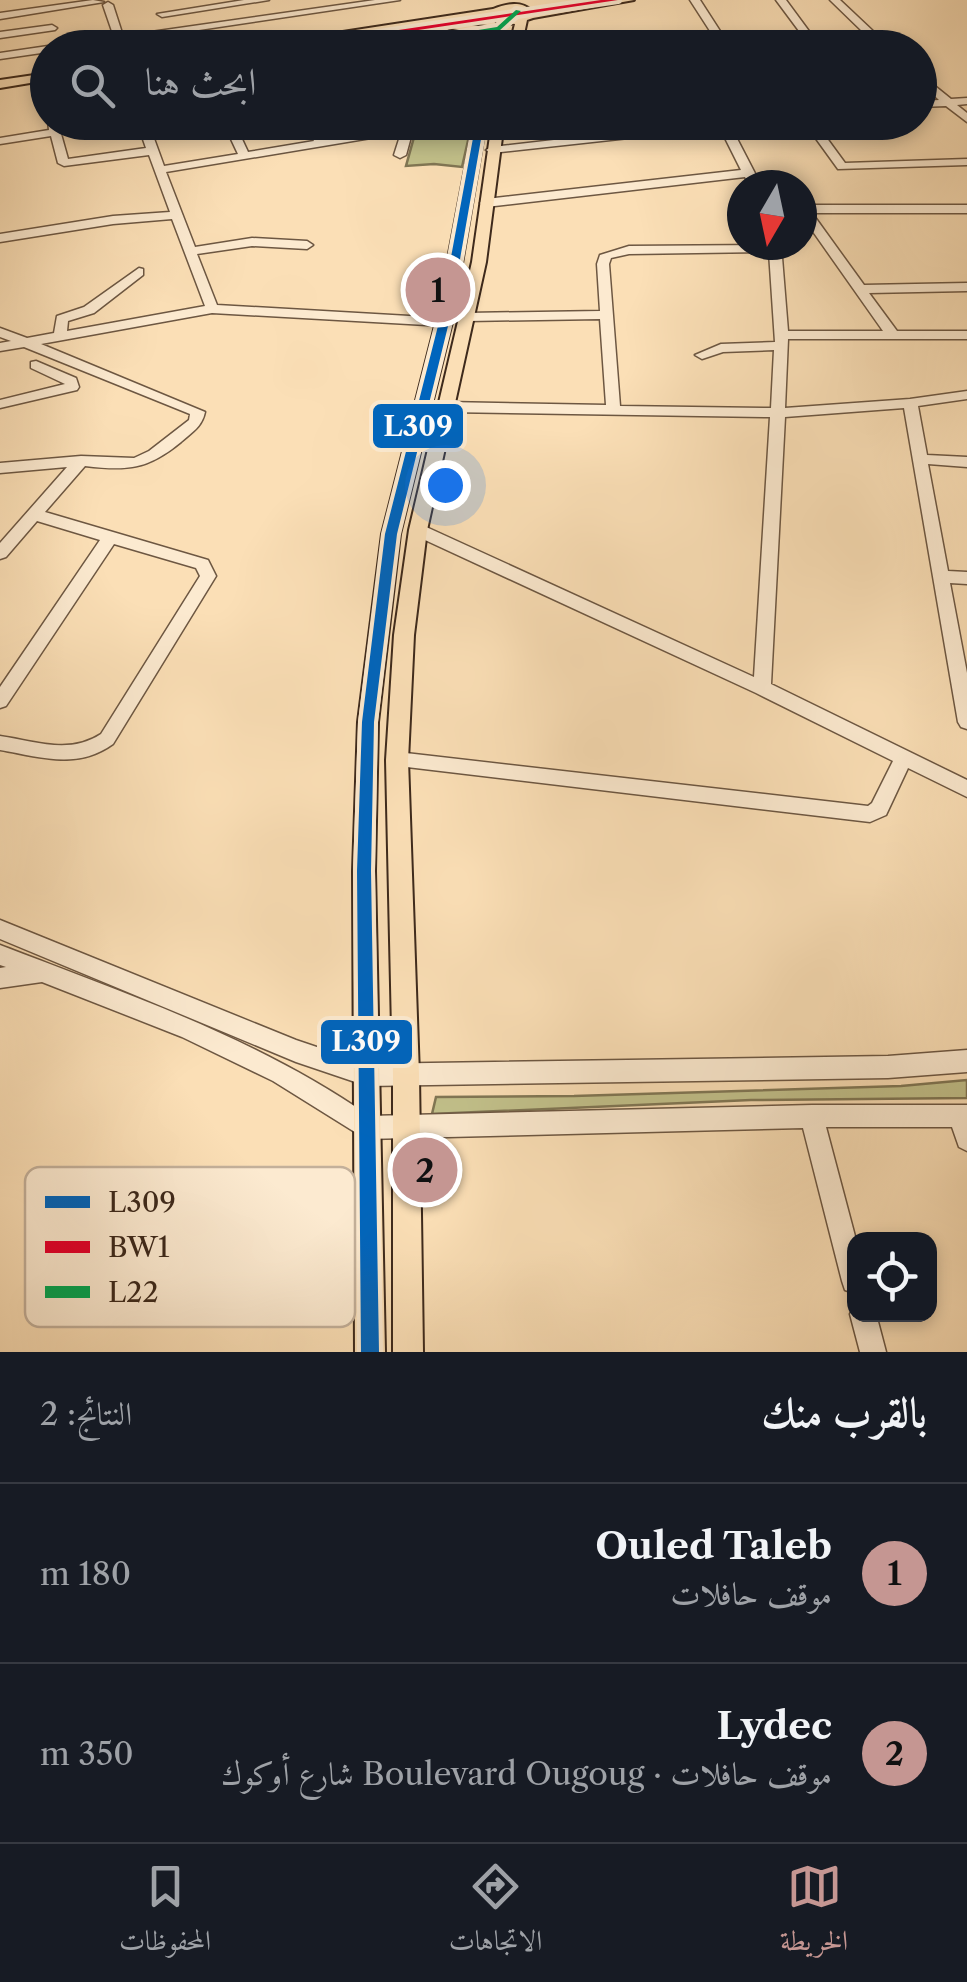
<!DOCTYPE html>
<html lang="ar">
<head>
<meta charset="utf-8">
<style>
  :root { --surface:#171b24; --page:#20242c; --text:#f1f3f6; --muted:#9ea1a6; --line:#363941; --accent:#c59692 }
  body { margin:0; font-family:"Libre Caslon Text",Amiri,serif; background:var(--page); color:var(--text); direction:rtl }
  .controls { position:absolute; right:30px; bottom:30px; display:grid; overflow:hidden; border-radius:20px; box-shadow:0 5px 15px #0003 }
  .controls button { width:90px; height:90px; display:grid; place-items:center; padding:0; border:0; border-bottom:2px solid var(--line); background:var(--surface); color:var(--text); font:50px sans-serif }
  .compass { position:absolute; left:727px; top:170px; width:90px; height:90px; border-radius:50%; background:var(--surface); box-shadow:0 5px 15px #0003; rotate:189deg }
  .you { position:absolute; left:445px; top:485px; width:35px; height:35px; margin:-25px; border:8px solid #fff; border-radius:50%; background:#1a73e8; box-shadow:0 0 0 15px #1a73e833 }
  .badge { display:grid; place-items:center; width:65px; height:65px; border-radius:50%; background:var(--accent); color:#111; font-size:32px; font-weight:700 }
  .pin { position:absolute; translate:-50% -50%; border:5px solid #fff; box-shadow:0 2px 10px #0006 }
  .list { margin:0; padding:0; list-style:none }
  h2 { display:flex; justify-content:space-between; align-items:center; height:130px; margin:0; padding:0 40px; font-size:42px }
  h2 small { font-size:32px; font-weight:400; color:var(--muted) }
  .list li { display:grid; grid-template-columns:65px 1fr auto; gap:30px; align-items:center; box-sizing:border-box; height:180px; padding:0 40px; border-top:2px solid var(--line) }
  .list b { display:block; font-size:38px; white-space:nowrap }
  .list p { margin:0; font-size:32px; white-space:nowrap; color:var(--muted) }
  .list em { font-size:32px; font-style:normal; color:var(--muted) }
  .icon { flex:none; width:55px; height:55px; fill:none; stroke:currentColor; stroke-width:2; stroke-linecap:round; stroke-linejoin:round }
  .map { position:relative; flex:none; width:967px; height:1352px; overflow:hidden; direction:ltr }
  .search { position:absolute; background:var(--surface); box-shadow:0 5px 15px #0003; left:30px; right:30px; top:30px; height:110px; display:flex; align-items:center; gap:25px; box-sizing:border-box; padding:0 35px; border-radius:55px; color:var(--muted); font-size:38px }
  .sheet { height:490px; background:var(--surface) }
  nav { display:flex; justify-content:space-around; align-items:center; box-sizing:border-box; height:140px; border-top:2px solid var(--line); background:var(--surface); font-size:28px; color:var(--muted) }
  nav a { display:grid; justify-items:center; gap:5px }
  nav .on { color:var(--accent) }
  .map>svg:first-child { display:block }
</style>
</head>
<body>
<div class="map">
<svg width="967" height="1352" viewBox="0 0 967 1352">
  <rect width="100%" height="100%" fill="#fbdfb6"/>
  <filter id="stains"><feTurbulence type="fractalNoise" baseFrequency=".002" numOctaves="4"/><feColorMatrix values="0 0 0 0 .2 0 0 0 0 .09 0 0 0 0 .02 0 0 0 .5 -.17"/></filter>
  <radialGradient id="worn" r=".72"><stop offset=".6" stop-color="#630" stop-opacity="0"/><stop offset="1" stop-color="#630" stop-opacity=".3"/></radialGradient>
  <!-- green -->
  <g fill="#c2c18b" stroke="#807654" stroke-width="2.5">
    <path d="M418,123h54l-10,44 -28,-3 -28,2z"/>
    <path d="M967,1080v18l-216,2 -319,14 4,-17 138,-1 327,-10z"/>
  </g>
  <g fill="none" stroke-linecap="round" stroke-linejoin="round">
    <!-- minor casing -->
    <g stroke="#6d5742" stroke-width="3">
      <g id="minor">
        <path d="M93,0l11,2 -104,17v-6z"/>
        <path d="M244,0h25l-107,17 -5,-3z"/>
        <path d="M375,0h25l-275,41 2,7h-10l-1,-5 -34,5h-29l61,-11 -11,-32 5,-3 5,3 10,31z"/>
        <path d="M690,0h10l31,48h-10z"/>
        <path d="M776,0h10l28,38 50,-5 -34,-33h10l51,48h-11l-10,-10 -52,6 3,4h-10l-2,-3 -63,3 59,-9z"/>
        <path d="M438,24l5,3 -5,21h-10l5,-21z"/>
        <path d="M52,25l5,3 -2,2 -55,8v-6z"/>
        <path d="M338,39l3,1 6,8h-10l-4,-6z"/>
        <path d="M48,46l4,2h-4v4l-48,7v-6z"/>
        <path d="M920,74l31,25 16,-1v6l-10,1 10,8v9l-21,-16 -26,1v-6l19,-1 -19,-18z"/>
        <path d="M44,82l4,1v22l-5,-3 -4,-17z"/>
        <path d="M48,121l10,1 1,6 32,-6h27l-57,12 7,25 78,-11 -9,-26h11l16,44 74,-12 -15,-32h11l14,30 66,-11 -10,-19h11l9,17 91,-17 -9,33 -6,3 -6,-3 7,-22 -235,39 29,75 57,-9 55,3 6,4 -6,4 -55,-3 -55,8 20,51 227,13 7,4 -7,4 -232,-13 -171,31 164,68c-3,15 -13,20 -24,30 -34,28 -54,29 -96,24l-40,46 163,48 8,16 -103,168c-36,26 -72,13 -113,6v-14c35,5 69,19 101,-2l99,-158 -4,-8 -82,-24 -108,162 -6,2v-21l100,-147 -63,-19 -31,36 -6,2v-16l67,-76 -67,6v-10l81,-7 53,2 15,-7 40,-31 1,-6 -166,-67 -24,4v-8l11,-2 -11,-4v-9l27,10 27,-5 3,-17 27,-9 55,-39 4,1v6l-49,38 -26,8 -1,10 138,-25 -33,-87 -59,5 -113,18v-8l113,-18 57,-4 -21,-57 -85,11 -6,-3 -7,-27 -51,8v-6l49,-8z"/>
        <path d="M711,122h39l-19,5 30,58h-12l-4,-8 -259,30 -6,-4 6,-4 255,-29 -21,-42 -228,25 -6,-3 6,-3z"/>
        <path d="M804,122h11l30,41 122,-4v6l-129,4z"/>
        <path d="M802,205h165v8h-155l52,72 103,-2v8l-98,2 28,38h70v8h-179l-3,69 125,-9 57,-8v8l-49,7 9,49 40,2v10l-39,-3 20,107 19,1v12l-17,-1 17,90v56l-6,-2 -3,-5 -54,-314 -119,9 -14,267 196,96v17l-59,-29 -22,47 -16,7 -480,-57 -2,-5 2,-5 7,-3 471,54 4,-3 21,-42 -137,-68 -344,-159 -2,-4 8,-5 6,1 330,151 16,-260 -324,-5 -7,-5 7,-5 160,3 -6,-86 -132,2 -7,-4 7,-4 132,-2 -3,-47 3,-9 29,-9 152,-1 7,86h95l-81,-115zM769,252l6,90 -54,2 -26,11 7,4 21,-7 51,-2 -3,58 -151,-2 -11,-142 2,-6 18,-4z"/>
        <path d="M36,361l40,17 3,9 -2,3 -77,18v-8l65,-16 -34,-16v-6z"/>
        <path d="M0,920l296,120 71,24 521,-8 79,-6v22l-79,6 -521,8 -71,-24 -296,-123z"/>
        <path d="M0,945c127,49 257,93 369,171l443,-11h155v46l-8,-4 -7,-20h-126l30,113 -2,53 -9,-3 -3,-9 -39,-153 -437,11 -93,-58 -91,-44 -140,-55 -42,6v-20l6,-1 -6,-2z"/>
        <path d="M854,1305v9h22l10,38h-26l-10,-38z"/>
      </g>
    </g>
    <!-- major casing -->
    <g stroke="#3e2a1c" stroke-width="4">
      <g id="major">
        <path d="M608,0h26l-101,18 -6,2 -6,28h-12l6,-24 -18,-2 -5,-6 -223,32h-32l256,-39c13,-5 28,-9 39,2zM508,10l12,1 3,3 -19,3 -3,-4z"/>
        <path d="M453,23l34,4 15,12 -6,3 -16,-10 -31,-4v-4z"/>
        <path d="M48,73v7l-48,8v-8z"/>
        <path d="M474,122h12l-34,200 -52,212 -22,188 -3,149 10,481h-30l-2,-481 5,-149 24,-188 54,-212z"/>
        <path d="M492,122h12l-18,140 -59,268 -13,105 -6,125 11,315 4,277h-30v-277l-7,-315 8,-125 15,-105 63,-268z"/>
      </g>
    </g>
    <!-- minor -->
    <use href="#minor" fill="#fcead0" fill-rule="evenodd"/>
    <!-- major -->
    <use href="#major" fill="#fbdfb6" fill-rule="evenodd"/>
    <!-- bus-1 casing -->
    <g stroke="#fcead0" stroke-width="8">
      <path id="bus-1" d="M476,122h8l-35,200 -52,212 -23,188 -3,149 8,481h-18l-4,-481 5,-149 23,-188 54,-212z"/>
    </g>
    <!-- bus-2 casing -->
    <g stroke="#fcead0" stroke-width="8">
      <path id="bus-2" d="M601,0h17l-320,48h-21z"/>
    </g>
    <!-- bus-3 casing -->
    <g stroke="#fcead0" stroke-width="8">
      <path id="bus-3" d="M516,10l5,1 -22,20 -111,17h-21l130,-21z"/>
    </g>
    <!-- bus-1 -->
    <use href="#bus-1" fill="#0065bd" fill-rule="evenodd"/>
    <!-- bus-2 -->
    <use href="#bus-2" fill="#e4002b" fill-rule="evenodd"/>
    <!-- bus-3 -->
    <use href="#bus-3" fill="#00a651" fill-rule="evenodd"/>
  </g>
  <!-- legend -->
  <rect x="25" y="1167" width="330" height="160" rx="15" fill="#fcead0" stroke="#c3b09a" stroke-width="2.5"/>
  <rect x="45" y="1196" width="45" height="12" fill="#0065bd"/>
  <rect x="45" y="1241" width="45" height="12" fill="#e4002b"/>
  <rect x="45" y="1286" width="45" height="12" fill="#00a651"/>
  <g font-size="28" fill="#3e2a1c">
    <text x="108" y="1212">L309</text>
    <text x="108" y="1257">BW1</text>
    <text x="108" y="1302">L22</text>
  </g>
  <g stroke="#fcead0" stroke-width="4">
    <rect x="371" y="402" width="94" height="48" rx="10" fill="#0065bd"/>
    <rect x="319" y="1018" width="95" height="48" rx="10" fill="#0065bd"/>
  </g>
  <g font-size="28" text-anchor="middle" font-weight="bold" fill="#fff">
    <text x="418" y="436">L309</text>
    <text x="366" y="1051">L309</text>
  </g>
  <rect width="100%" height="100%" filter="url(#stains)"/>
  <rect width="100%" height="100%" fill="url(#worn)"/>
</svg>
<div class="controls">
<button><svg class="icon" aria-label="locate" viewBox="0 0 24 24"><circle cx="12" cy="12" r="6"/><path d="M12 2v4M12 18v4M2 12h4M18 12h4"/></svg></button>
</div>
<svg class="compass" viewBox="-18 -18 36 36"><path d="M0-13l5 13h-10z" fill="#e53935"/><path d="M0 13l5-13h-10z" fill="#9ea1a6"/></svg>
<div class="you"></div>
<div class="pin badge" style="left:438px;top:290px">1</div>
<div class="pin badge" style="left:425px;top:1170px">2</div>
<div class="search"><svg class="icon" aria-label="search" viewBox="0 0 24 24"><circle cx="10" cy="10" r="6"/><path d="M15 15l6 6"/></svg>ابحث هنا</div>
</div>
<section class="sheet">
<h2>بالقرب منك<small>النتائج: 2</small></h2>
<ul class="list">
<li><span class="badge">1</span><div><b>Ouled Taleb</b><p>موقف حافلات</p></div><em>180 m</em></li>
<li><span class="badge">2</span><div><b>Lydec</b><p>موقف حافلات · Boulevard Ougoug شارع أوكوك</p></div><em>350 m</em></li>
</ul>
</section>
<nav>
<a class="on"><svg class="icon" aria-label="map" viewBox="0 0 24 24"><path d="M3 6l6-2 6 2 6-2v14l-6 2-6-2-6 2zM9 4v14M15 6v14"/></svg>الخريطة</a>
<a><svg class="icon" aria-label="directions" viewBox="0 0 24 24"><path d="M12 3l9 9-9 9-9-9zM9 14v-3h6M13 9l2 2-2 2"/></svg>الاتجاهات</a>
<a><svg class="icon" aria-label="saved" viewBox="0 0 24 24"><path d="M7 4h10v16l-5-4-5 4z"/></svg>المحفوظات</a>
</nav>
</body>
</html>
